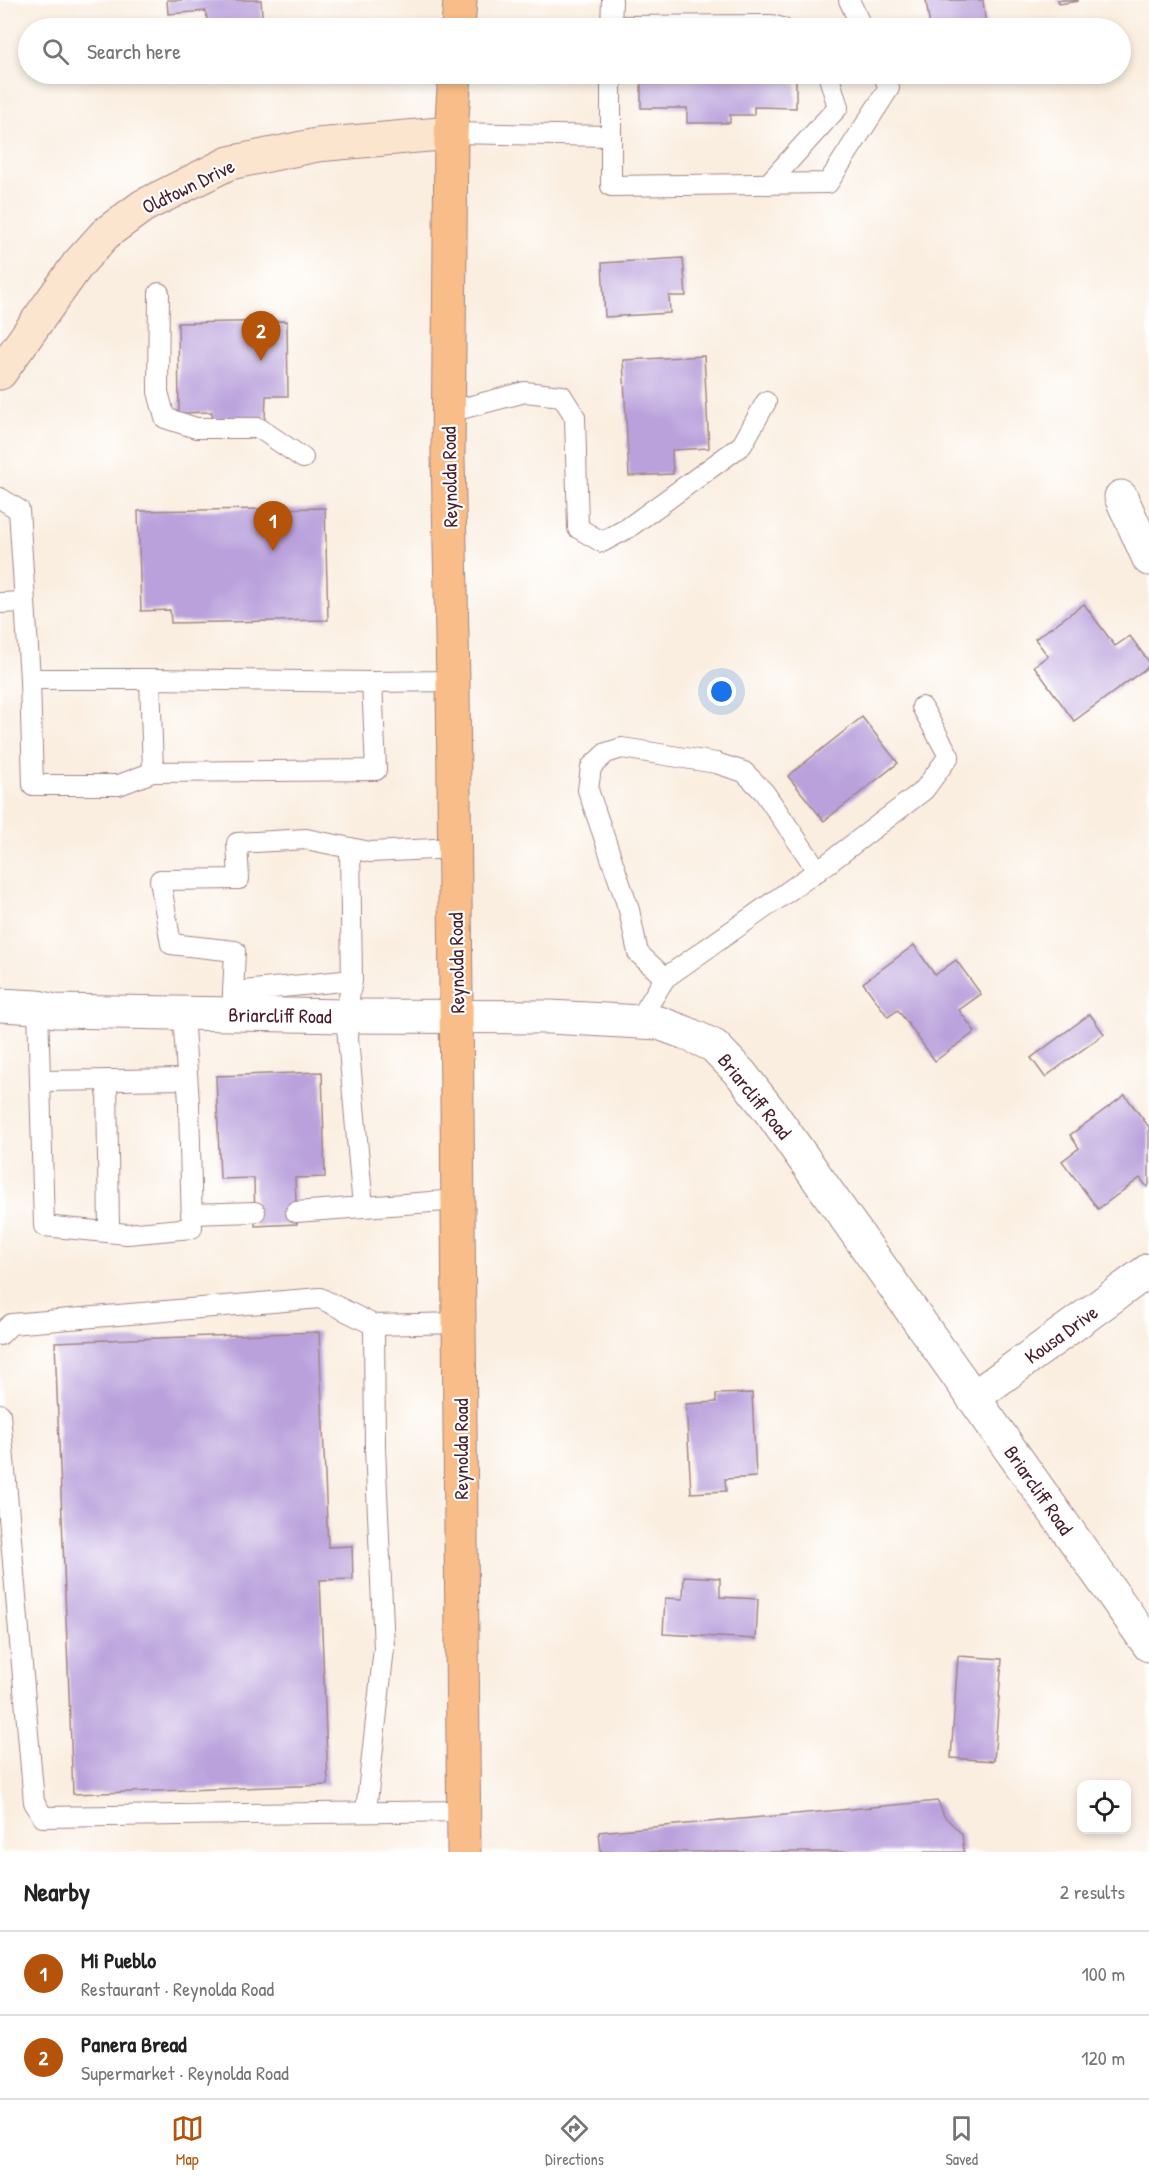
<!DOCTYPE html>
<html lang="en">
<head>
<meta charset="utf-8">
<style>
  :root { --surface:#fff; --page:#f6f6f6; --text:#222; --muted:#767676; --line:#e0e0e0; --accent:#b45309 }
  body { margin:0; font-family:"Patrick Hand",sans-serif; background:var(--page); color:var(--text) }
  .controls { position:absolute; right:18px; bottom:18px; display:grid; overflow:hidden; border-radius:12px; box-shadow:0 3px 9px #0003 }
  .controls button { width:54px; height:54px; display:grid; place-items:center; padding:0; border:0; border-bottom:2px solid var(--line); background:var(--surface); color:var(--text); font:30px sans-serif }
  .you { position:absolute; left:722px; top:692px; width:21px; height:21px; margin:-15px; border:4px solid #fff; border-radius:50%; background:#1a73e8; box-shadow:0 0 0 9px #1a73e833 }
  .badge { display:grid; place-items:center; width:39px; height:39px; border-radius:50%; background:var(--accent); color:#fff; font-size:20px; font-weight:700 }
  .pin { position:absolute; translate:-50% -50px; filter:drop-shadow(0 2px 3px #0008) }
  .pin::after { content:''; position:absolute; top:32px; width:21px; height:18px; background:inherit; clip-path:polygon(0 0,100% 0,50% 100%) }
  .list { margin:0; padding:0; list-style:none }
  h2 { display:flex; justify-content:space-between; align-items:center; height:78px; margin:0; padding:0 24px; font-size:26px }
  h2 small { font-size:20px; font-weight:400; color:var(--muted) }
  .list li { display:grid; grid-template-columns:39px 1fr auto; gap:18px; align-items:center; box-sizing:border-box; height:84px; padding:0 24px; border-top:2px solid var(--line) }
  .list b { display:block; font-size:22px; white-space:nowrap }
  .list p { margin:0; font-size:20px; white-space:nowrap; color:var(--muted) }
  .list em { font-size:20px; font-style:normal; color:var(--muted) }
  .icon { flex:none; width:33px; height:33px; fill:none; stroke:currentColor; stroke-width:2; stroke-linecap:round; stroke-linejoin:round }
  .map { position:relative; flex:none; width:1149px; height:1852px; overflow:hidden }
  .search { position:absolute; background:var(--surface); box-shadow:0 3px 9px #0003; left:18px; right:18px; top:18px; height:66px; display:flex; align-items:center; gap:15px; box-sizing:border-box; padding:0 21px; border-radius:33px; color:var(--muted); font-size:22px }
  .sheet { height:246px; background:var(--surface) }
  nav { display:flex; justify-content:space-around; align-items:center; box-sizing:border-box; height:84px; border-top:2px solid var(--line); background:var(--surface); font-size:16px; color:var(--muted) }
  nav a { display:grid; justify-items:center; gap:3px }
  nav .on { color:var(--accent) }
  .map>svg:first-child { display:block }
</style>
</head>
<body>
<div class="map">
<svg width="1149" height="1852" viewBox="0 0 1149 1852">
  <rect width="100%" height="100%" fill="#fff"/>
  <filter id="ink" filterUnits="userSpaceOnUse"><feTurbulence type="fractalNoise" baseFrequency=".0167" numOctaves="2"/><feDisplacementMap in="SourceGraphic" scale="12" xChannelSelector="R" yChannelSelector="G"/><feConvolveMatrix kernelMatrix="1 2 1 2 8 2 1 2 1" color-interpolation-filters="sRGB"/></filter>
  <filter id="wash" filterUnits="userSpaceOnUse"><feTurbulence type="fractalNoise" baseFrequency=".008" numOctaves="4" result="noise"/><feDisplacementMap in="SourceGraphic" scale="24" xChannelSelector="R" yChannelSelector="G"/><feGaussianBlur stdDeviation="1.35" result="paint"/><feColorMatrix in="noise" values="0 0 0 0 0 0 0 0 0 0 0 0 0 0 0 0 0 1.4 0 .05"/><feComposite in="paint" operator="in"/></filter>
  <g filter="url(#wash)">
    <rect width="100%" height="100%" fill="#faeee0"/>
    <g id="blocks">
      <!-- building -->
      <g fill="#baa1dc">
        <path d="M167,0h94l2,28h-55l-2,-17 -38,3z"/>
        <path d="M926,0h57l3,28h-56z"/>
        <path d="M1058,0h20v1l-19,3z"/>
        <path d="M641,74h155v34l-42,-1v8h-24v8h-43v-15h-46z"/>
        <path d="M683,258l3,38h-17l1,17 -65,4 -3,-54z"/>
        <path d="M287,321l1,75h-22l-1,23 -52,1 -1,-8 -33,1 -1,-90z"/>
        <path d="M704,356l5,92 -37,2 1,24 -44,2 -6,-116z"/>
        <path d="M325,508l3,112 -157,3 -1,-13 -29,1 -3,-100z"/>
        <path d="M1084,604l31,42 15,-10 19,26v4l-75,55 -40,-55 14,-10 -13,-17z"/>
        <path d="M862,717l36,46 -74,58 -36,-45z"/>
        <path d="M914,945l21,30 21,-15 25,34 -22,16 16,22 -40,29 -37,-51 -10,7 -25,-34z"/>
        <path d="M1090,1014l14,20 -59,43 -14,-19z"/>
        <path d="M322,1072l3,105 -30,1 2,46 -42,2 -1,-48 -34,1 -4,-103z"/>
        <path d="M1125,1095l24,32v58l-2,2 -7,-9 -42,31 -36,-48 17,-13 -9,-13z"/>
        <path d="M319,1332l9,215 24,-1 1,33 -33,1 8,205 -255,9 -18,-452z"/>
        <path d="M752,1393l4,84 -31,2 1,12 -35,2 -5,-89 30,-2v-8z"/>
        <path d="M684,1576l36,2v19l38,2 -2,40 -93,-5 2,-36 18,1z"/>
        <path d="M958,1656l44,3 -8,102 -43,-3z"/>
        <path d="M938,1801l6,15 18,18 2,18h-363l-2,-20z"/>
      </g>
    </g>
  </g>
  <g filter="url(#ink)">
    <use href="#blocks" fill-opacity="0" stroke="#a28686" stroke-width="1.5"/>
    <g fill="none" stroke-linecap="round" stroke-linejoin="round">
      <!-- lane casing -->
      <g stroke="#a28686" stroke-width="22">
        <g id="lane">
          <path d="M849,0l13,28"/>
          <path d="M611,26l161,-1 10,3"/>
          <path d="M611,28l1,-28"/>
          <path d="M611,74v112l217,-3 61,-95 -6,-14"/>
          <path d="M451,133l159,3"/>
          <path d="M768,184l70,-77 -10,-33"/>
          <path d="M159,293l-1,99 7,26 31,10h63l44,30"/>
          <path d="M449,412l76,-20 37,4 13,21 3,111 24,14 26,-14 114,-83 24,-43"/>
          <path d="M0,498l19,12 11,169 3,106h86l34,-13 223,-2 -4,-88"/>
          <path d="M0,603l24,-1"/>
          <path d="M30,679h120"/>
          <path d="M153,772l-3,-93 222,3 81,-1"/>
          <path d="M665,978l-27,-25 -9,-43 -41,-120 3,-23 15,-14 16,-5 94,15 28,9 20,20 54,79"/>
          <path d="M352,980l-6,36 17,191"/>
          <path d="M233,992l119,-12 -2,-132"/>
          <path d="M38,1007l6,219 83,8 65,-6 -3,-125 -6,-90"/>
          <path d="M232,1014l3,-63 -64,-7 -11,-64 79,-1 -2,-36 69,-4 64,13 85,-4"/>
          <path d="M638,1022l27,-44 162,-114 97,-74 25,-34 -27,-49"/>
          <path d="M107,1080l2,152"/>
          <path d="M40,1081l147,-2"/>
          <path d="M296,1212l162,-12"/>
          <path d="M191,1214l64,-2"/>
          <path d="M0,1335l11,-11 309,-26 54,27 85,-2"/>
          <path d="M0,1414l34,388 9,15 420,-6"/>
          <path d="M366,1811l18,-163 -9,-200 -1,-123"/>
        </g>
      </g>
      <!-- street casing -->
      <g stroke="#a28686" stroke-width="35">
        <g id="street">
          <path d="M1121,497l28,62"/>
          <path d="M0,1005l38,2 17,4 291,5 204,1 109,6 27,10 28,13 28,29 30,39 377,531"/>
          <path d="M973,1398l176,-128"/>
        </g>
      </g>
      <!-- secondary casing -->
      <g stroke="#a28686" stroke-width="35">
        <path id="secondary" d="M0,373l78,-109 28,-31 37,-27 86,-43 88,-18 134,-12"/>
      </g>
      <!-- primary casing -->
      <g stroke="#a28686" stroke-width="35">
        <g id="primary">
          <path d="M458,28l2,-28"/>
          <path d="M455,74l-4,59 -3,324 5,224 11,1171"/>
        </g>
      </g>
      <!-- lane -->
      <use href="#lane" stroke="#fff" stroke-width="20"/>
      <!-- street -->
      <use href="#street" stroke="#fff" stroke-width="33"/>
      <!-- secondary -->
      <use href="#secondary" stroke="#fce5cf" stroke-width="33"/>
      <!-- primary -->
      <use href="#primary" stroke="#f8bd88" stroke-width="33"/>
    </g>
  </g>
  <g text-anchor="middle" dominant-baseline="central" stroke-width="4.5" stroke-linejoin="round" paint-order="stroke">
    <!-- street labels -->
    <g font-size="20" fill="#4a1f2b" stroke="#fff">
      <text transform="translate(188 186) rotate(-26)">Oldtown Drive</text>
      <text transform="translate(449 477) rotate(-91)">Reynolda Road</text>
      <text transform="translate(456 963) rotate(-91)">Reynolda Road</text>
      <text transform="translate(280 1015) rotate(1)">Briarcliff Road</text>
      <text transform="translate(755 1096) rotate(51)">Briarcliff Road</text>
      <text transform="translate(1061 1334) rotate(-36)">Kousa Drive</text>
      <text transform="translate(460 1449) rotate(-90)">Reynolda Road</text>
      <text transform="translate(1039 1490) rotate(55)">Briarcliff Road</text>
    </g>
  </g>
</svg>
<div class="controls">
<button><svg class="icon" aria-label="locate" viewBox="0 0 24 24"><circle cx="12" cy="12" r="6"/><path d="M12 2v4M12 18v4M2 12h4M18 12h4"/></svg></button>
</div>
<div class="you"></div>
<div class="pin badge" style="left:273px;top:551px">1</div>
<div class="pin badge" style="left:261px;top:361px">2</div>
<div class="search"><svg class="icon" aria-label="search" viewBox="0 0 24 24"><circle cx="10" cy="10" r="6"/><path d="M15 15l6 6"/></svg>Search here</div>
</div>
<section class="sheet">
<h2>Nearby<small>2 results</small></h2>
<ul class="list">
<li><span class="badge">1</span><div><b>Mi Pueblo</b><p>Restaurant · Reynolda Road</p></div><em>100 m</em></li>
<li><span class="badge">2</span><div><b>Panera Bread</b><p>Supermarket · Reynolda Road</p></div><em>120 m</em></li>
</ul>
</section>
<nav>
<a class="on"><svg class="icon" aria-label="map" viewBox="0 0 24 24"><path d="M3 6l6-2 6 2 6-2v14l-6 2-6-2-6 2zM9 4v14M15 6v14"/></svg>Map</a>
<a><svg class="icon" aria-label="directions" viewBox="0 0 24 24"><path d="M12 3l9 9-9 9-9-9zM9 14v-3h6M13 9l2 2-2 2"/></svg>Directions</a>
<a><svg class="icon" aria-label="saved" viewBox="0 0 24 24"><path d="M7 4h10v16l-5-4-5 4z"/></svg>Saved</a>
</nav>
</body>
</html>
